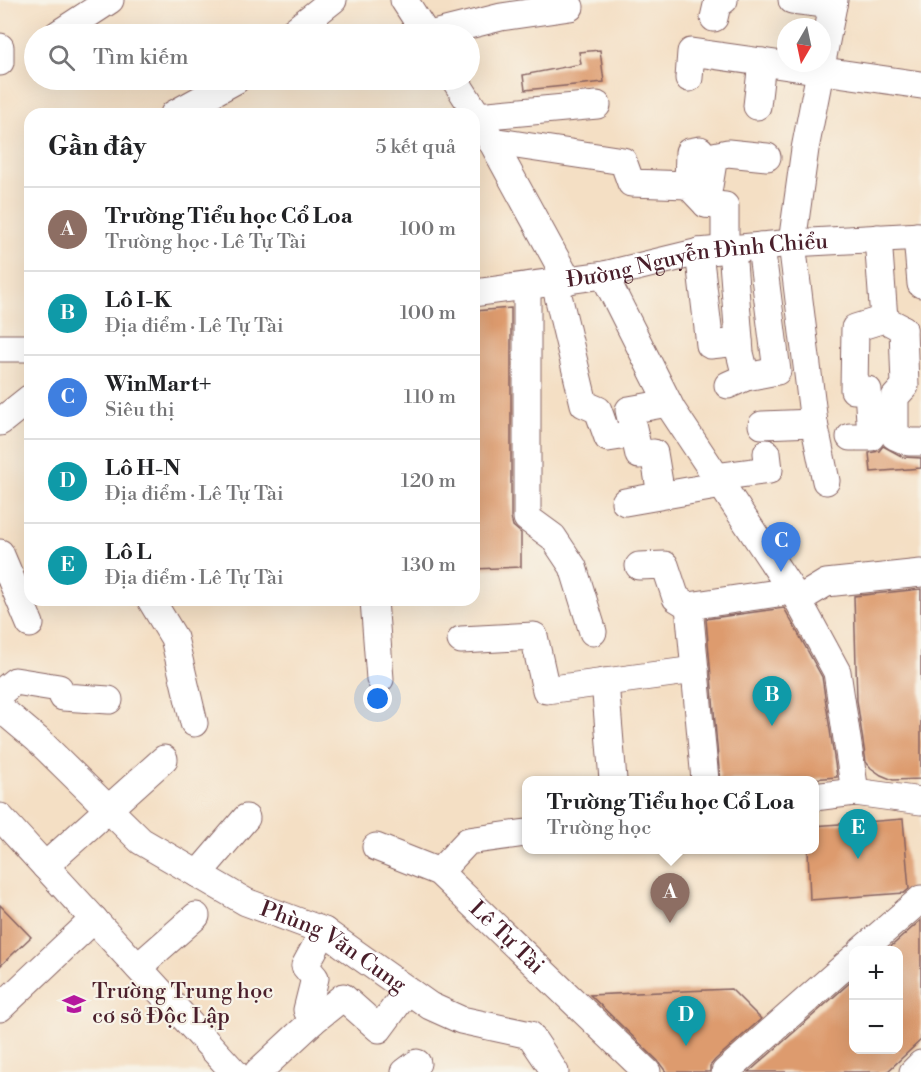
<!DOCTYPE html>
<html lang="vi">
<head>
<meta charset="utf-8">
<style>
  :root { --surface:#fff; --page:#f2f2f2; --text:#202124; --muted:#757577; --line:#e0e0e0; --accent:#1a73e8 }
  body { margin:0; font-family:"Libre Bodoni",serif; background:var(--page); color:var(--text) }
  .controls { position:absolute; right:18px; bottom:18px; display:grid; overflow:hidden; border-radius:12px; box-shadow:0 6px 24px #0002 }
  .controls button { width:54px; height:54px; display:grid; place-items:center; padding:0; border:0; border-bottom:2px solid var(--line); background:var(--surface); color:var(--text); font:30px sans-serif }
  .compass { position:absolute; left:777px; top:18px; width:54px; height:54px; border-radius:50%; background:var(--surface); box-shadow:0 6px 24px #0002; rotate:189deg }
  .you { position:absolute; left:378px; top:699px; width:21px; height:21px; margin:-15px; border:4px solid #fff; border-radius:50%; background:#1a73e8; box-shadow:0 0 0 9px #1a73e833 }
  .badge { display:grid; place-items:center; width:39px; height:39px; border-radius:50%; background:var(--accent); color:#fff; font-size:20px; font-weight:700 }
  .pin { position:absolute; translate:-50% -50px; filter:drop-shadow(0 2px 3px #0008) }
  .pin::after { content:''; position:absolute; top:32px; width:21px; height:18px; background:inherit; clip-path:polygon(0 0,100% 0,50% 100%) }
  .popup { position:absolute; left:522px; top:776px; width:297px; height:78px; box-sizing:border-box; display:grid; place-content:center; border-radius:12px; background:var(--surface); filter:drop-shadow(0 2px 4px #0005); font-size:20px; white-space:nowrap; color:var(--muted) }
  .popup b { font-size:22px; color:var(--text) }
  .popup::after { content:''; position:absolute; left:50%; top:100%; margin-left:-12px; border:12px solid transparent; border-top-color:var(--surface) }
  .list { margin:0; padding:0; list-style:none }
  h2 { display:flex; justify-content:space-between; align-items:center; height:78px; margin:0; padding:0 24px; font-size:26px }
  h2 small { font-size:20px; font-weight:400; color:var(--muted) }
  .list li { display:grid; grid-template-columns:39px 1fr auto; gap:18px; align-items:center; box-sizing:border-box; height:84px; padding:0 24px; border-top:2px solid var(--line) }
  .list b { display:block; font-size:22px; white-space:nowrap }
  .list p { margin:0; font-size:20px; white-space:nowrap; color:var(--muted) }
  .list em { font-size:20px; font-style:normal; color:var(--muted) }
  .icon { flex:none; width:33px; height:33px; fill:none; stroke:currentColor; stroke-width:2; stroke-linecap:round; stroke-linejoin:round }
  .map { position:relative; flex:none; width:921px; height:1072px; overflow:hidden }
  .search { position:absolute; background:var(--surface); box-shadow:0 6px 24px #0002; left:24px; top:24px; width:456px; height:66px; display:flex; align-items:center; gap:15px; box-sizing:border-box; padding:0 21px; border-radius:33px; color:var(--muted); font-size:22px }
  .panel { position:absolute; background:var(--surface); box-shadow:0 6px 24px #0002; left:24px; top:108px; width:456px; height:498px; border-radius:18px }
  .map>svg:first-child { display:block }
</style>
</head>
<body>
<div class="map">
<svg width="921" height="1072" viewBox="0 0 921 1072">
  <rect width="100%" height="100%" fill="#f7f3e8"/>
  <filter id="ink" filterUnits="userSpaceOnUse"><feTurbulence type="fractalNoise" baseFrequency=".0167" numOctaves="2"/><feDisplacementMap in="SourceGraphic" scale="12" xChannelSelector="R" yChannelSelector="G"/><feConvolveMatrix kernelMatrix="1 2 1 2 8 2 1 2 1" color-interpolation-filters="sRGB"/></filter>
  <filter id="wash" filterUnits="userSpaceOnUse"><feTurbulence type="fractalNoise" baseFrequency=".008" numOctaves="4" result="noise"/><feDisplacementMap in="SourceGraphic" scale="24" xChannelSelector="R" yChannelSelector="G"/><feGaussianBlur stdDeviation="1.35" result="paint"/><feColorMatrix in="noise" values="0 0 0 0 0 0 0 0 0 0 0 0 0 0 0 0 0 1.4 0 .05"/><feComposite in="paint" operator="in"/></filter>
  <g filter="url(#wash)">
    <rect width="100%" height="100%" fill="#f4dfc4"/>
    <g id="blocks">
      <!-- building -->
      <g fill="#dd9b6e">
        <path d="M600,50l4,32 -79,8 -2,-15 58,-11 -2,-12z"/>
        <path d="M511,308v210l2,8 8,7v34l-47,2v-258z"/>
        <path d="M883,446l20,11 18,1v10l-50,4 -2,-19 10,-2z"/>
        <path d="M921,589v190l-28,1 -12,-5 -10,-7 -5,-6 -9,-62 -3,-104z"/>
        <path d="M784,608l38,69 15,100 -38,3h-79l-14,-161z"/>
        <path d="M903,819l6,70 -5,4 -94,7 -2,-51h6v-23z"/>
        <path d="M0,905l31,32 -31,29z"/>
        <path d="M921,920v120l-34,32h-138l105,-93v71h44v-99h-12z"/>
        <path d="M731,989l30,30 -46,41 -5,6v6h-44l-8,-11 -68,-66z"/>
      </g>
    </g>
  </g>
  <g filter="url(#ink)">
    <use href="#blocks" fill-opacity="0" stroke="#866261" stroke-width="1.5"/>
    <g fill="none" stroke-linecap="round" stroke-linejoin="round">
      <!-- minor casing -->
      <g stroke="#866261" stroke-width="29">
        <g id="minor">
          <path d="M404,0l22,34"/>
          <path d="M792,0l41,5"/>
          <path d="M714,18l3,-13 7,-5"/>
          <path d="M58,34l52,-34"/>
          <path d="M290,34l43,-34"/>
          <path d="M433,34l68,-17 69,-10"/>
          <path d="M0,47v15"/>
          <path d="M689,78l2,-26 230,33"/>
          <path d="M455,80l23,36 90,165"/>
          <path d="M757,106l5,-44"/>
          <path d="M174,114l62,-34"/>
          <path d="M478,116l119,-11"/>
          <path d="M491,141l132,20 8,22 57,2 18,19 19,2v44"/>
          <path d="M688,185l1,-33 11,-2"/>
          <path d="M706,204l8,-48 14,-3 39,4"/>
          <path d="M917,236l4,48"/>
          <path d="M878,238l6,81"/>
          <path d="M732,249l8,104 6,24"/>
          <path d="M699,252l11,93 29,-3"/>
          <path d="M604,275l68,135 126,190 39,72 18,120"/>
          <path d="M555,283l29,121 14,6 10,28 26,-4"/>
          <path d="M527,286v232l26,19 20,30 20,65"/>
          <path id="s1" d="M474,293l130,-18 95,-23 93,-9 129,-7"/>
          <path d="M903,329l2,57 -10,11v39l14,6h12"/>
          <path d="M0,348h30"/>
          <path d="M728,385l18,-8 31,-6 -16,-125"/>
          <path d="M0,422l30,-24"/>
          <path d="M762,425l52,-2"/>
          <path d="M850,437h21l-3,-47h-14l1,-62 29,-9 19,10"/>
          <path d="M716,477l53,-7 -2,-17"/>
          <path d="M826,481l-12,-58 -22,-180 13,-94 29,-149"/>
          <path d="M661,495l-7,-42 -15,2 -10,-45 39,-7"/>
          <path d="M625,502l97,-17"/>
          <path d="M0,553l30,71"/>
          <path d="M639,566l26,-1 11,33 13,8"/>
          <path d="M151,600l23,38 20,85"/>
          <path d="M374,600l6,79"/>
          <path d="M798,600l28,-17 95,-10"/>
          <path d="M461,640l73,-4 12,54 149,-20"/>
          <path d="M605,682l8,98"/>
          <path d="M0,693l15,-12 44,7 4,9 46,3"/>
          <path id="s2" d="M0,708l38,32 103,101 105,61 78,29 106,75 31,14 69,15 25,37"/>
          <path d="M705,780l-16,-174 102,-15"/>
          <path d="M814,797l41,-5 66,9"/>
          <path d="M0,817l234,255"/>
          <path id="s3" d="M376,847l63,25 208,200"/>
          <path d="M45,866l119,-107"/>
          <path d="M439,872l29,-31 58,-8"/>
          <path d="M198,874l48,-56"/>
          <path d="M862,950l59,-51"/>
          <path d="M138,967l58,-51"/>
          <path d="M0,1008l94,-89"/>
          <path d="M313,1021l30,-24 36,32 28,-38"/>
          <path d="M258,1072l55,-51 -6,-11 8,-32 -10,-12 19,-35"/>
          <path d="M405,1072l12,-9"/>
          <path d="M725,1072l129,-114"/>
          <path d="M913,1072l8,-8"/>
        </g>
      </g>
      <!-- minor -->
      <use href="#minor" stroke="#fff" stroke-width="27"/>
    </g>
  </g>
  <!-- icons -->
  <defs>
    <g id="school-bare" transform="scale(1.8)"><path d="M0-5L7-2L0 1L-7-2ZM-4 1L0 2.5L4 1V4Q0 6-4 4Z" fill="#b5179e" stroke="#f7f3e8" stroke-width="2.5" paint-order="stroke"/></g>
  </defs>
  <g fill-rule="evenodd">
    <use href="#school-bare" x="74" y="1004"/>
  </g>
  <g text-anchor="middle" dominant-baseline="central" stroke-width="4.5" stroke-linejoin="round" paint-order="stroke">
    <!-- street labels -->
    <g font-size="22" fill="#4a1f2b" stroke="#f7f3e8">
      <text stroke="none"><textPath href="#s1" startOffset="226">Đường Nguyễn Đình Chiểu</textPath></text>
      <text stroke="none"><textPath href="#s3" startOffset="162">Lê Tự Tài</textPath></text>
      <text stroke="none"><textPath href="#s2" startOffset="414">Phùng Văn Cung</textPath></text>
    </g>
    <!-- poi labels -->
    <g font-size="22" fill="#4a1f2b" stroke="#f7f3e8" text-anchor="start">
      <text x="92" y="991">Trường Trung học<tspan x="92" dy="25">cơ sở Độc Lập</tspan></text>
    </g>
  </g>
</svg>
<div class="controls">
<button>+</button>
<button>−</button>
</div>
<svg class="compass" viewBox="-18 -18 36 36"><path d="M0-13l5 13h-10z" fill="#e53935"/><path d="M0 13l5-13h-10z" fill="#757577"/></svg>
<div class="you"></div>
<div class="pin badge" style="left:670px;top:923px;background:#8d6e63">A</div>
<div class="popup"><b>Trường Tiểu học Cổ Loa</b>Trường học</div>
<div class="pin badge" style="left:772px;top:726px;background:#0f9aa8">B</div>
<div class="pin badge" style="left:781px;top:572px;background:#3f7fe0">C</div>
<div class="pin badge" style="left:686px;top:1046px;background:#0f9aa8">D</div>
<div class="pin badge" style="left:858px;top:859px;background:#0f9aa8">E</div>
<div class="search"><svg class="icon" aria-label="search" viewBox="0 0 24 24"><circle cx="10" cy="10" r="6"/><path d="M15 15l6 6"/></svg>Tìm kiếm</div>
<section class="panel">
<h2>Gần đây<small>5 kết quả</small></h2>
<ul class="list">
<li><span class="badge" style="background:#8d6e63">A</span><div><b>Trường Tiểu học Cổ Loa</b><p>Trường học · Lê Tự Tài</p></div><em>100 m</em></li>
<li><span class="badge" style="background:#0f9aa8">B</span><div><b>Lô I-K</b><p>Địa điểm · Lê Tự Tài</p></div><em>100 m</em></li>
<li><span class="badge" style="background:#3f7fe0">C</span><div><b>WinMart+</b><p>Siêu thị</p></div><em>110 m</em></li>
<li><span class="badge" style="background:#0f9aa8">D</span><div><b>Lô H-N</b><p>Địa điểm · Lê Tự Tài</p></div><em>120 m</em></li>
<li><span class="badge" style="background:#0f9aa8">E</span><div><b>Lô L</b><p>Địa điểm · Lê Tự Tài</p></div><em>130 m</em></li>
</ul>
</section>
</div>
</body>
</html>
